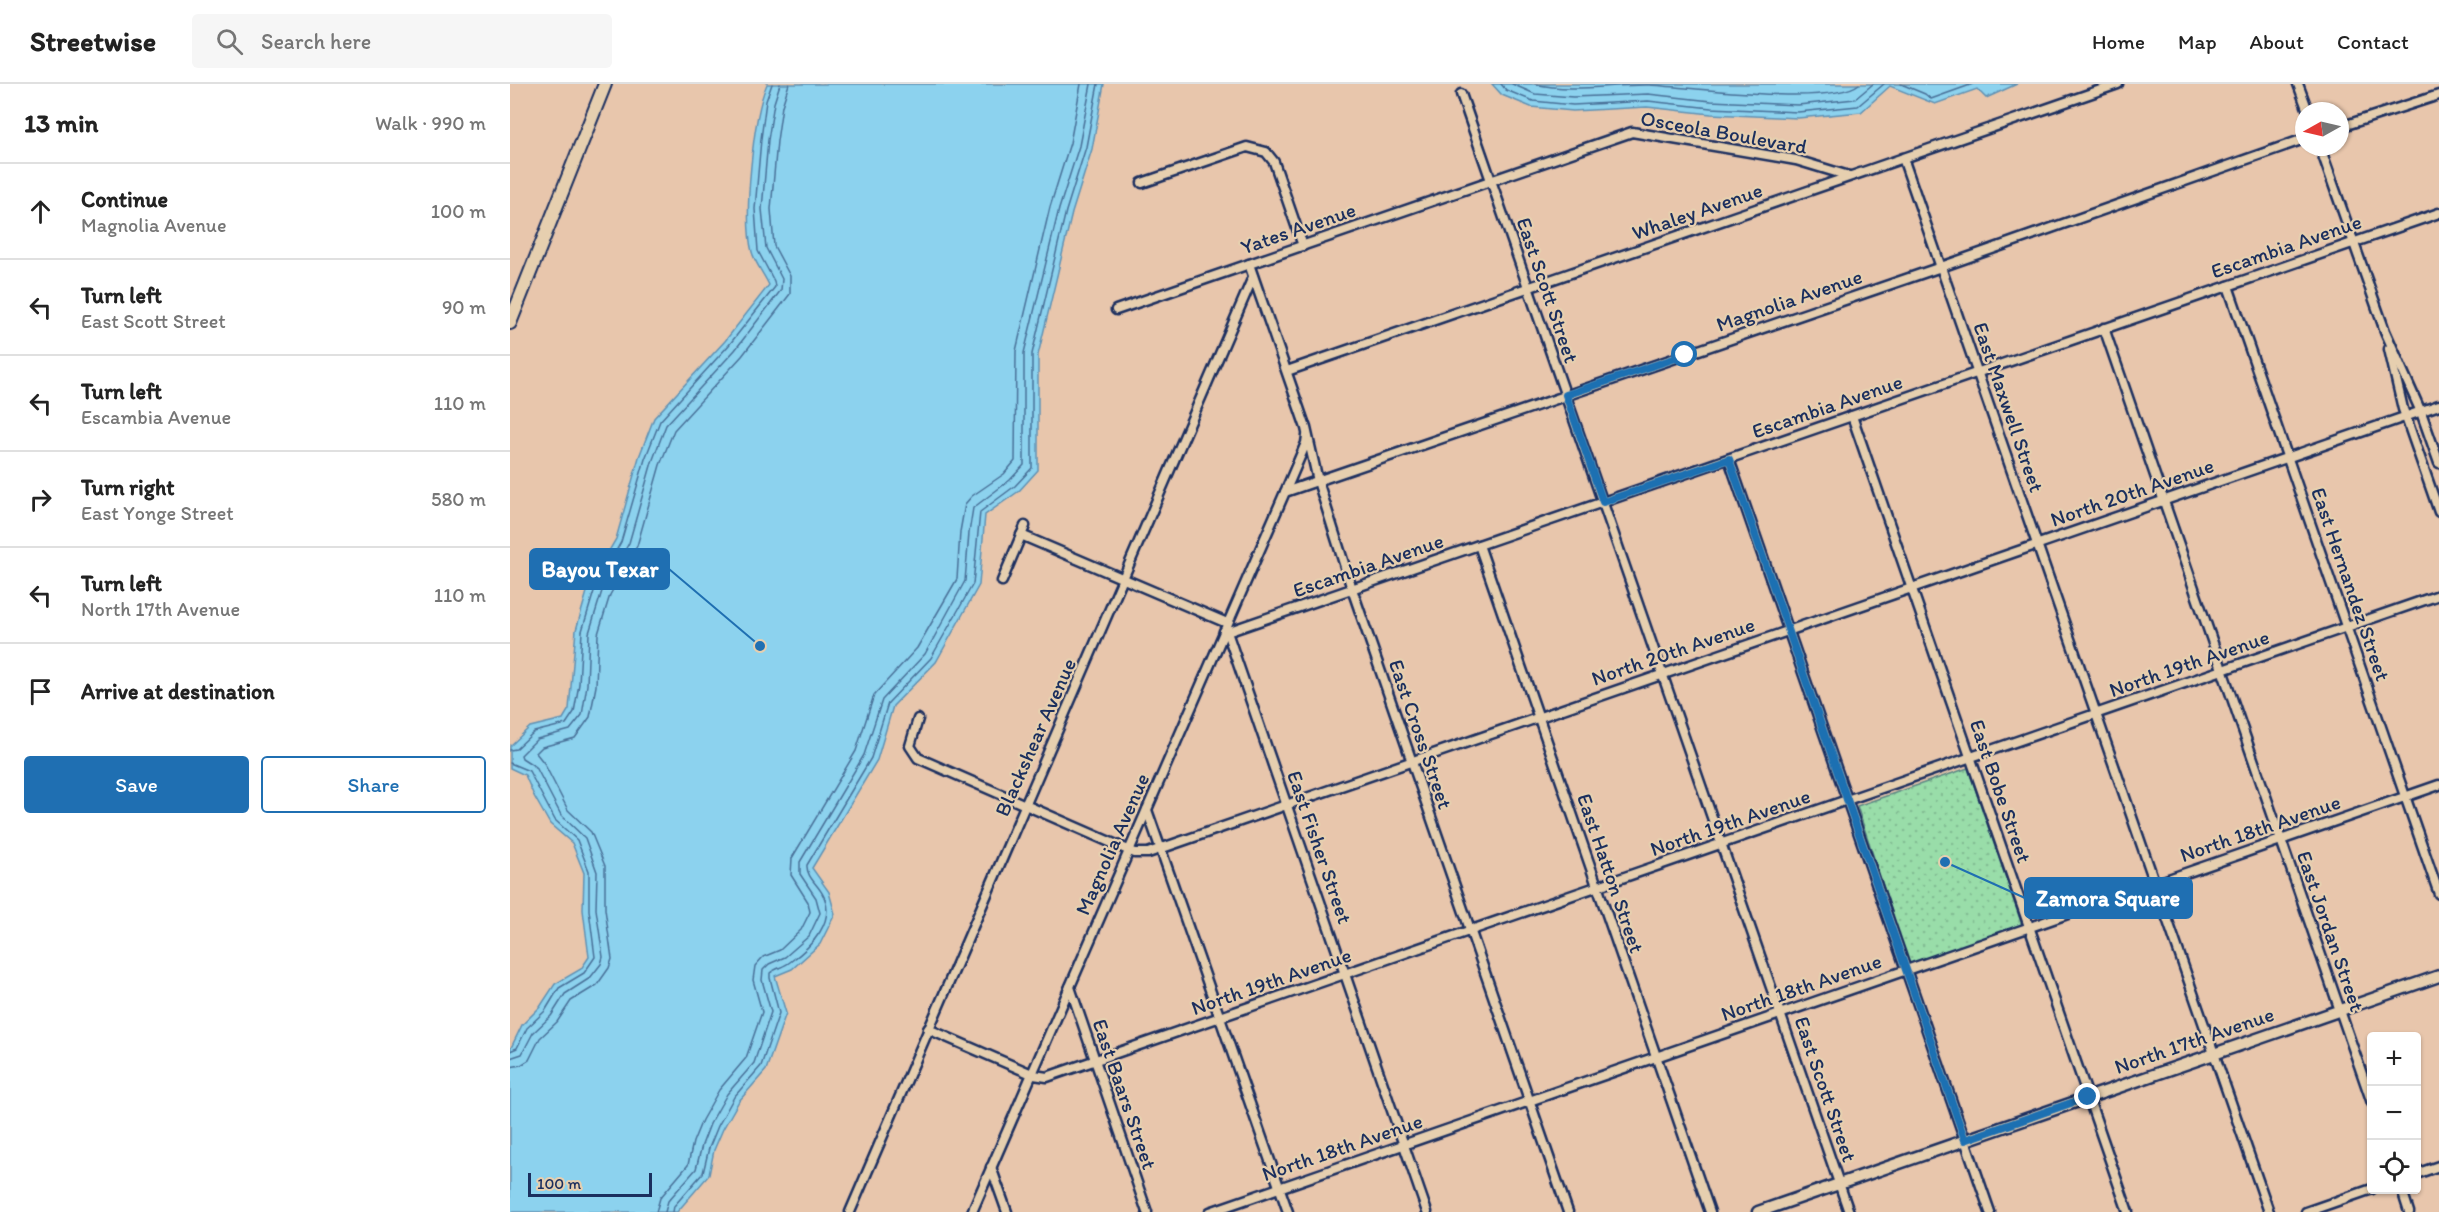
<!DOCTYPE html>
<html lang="en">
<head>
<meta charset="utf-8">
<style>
  :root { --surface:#fff; --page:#f6f6f6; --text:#222; --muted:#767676; --line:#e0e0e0; --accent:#1f6fb2 }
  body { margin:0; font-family:Itim,sans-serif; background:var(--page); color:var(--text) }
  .controls { position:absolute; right:18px; bottom:18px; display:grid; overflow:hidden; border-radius:6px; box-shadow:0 2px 4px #0004 }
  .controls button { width:54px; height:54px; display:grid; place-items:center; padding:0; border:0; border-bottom:2px solid var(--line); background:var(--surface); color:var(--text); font:30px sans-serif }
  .compass { position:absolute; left:1785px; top:18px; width:54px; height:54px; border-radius:50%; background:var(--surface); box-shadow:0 2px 4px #0004; rotate:262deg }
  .scale { position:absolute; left:18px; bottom:15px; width:124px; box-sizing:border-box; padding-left:6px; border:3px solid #1b2f5e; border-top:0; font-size:16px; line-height:21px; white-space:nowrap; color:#1b2f5e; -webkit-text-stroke:4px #e6cfaf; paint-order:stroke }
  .stop { position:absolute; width:18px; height:18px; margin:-14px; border:4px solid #1f6fb2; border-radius:50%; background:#fff }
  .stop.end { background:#1f6fb2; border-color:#fff; box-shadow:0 2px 6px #0008 }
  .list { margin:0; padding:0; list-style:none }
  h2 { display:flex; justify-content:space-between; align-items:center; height:78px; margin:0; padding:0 24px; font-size:26px }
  h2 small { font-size:20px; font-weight:400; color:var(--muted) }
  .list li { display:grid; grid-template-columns:39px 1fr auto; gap:18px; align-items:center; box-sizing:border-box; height:96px; padding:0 24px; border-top:2px solid var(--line) }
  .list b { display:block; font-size:22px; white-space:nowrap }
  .list p { margin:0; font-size:20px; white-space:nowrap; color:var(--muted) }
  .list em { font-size:20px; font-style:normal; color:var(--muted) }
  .actions { display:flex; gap:12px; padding:18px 24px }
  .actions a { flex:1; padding:14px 0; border:2px solid var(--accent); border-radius:6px; text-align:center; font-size:21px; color:var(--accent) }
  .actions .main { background:var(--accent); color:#fff }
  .icon { flex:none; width:33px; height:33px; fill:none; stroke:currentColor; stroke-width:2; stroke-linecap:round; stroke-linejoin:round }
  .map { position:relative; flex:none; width:1929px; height:1128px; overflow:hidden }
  header { display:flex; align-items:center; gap:36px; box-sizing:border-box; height:84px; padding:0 30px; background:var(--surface); border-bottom:2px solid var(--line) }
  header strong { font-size:28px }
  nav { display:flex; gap:33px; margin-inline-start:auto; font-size:21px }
  .search { width:420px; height:54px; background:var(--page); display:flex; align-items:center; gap:15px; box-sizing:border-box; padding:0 21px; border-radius:6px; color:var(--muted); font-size:22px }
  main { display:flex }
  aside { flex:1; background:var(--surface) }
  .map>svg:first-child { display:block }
</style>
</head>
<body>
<header>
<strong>Streetwise</strong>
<div class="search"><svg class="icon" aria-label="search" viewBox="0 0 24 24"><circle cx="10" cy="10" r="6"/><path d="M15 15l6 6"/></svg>Search here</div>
<nav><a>Home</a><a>Map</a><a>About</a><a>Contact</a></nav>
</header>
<main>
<aside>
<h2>13 min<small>Walk · 990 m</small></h2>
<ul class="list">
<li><svg class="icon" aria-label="ahead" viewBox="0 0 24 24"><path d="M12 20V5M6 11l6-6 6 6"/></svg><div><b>Continue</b><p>Magnolia Avenue</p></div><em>100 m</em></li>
<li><svg class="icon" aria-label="left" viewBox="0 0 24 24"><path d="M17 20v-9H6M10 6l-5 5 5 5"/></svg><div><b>Turn left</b><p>East Scott Street</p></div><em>90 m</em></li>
<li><svg class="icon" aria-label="left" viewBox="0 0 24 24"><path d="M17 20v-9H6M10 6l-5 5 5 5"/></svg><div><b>Turn left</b><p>Escambia Avenue</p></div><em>110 m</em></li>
<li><svg class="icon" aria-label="right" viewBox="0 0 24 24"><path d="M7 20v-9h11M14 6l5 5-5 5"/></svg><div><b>Turn right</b><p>East Yonge Street</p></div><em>580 m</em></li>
<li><svg class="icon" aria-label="left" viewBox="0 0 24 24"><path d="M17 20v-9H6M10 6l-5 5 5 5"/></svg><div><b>Turn left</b><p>North 17th Avenue</p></div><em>110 m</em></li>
<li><svg class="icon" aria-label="arrive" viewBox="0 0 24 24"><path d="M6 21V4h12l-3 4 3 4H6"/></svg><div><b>Arrive at destination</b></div></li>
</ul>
<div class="actions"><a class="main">Save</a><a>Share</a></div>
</aside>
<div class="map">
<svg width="1929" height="1128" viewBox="0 0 1929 1128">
  <defs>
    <pattern id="grass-dots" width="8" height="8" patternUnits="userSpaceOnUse" patternTransform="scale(1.5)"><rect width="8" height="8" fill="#99dda9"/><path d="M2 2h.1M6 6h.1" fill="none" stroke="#83be94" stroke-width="1.8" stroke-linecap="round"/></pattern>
  </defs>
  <rect width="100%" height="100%" fill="#e8c6ac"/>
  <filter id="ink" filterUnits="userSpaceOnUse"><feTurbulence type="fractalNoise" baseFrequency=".0167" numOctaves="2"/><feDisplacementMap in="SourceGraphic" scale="12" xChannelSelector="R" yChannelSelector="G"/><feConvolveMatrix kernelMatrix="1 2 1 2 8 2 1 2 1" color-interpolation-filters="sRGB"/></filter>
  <g filter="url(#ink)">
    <!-- grass -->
    <path fill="url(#grass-dots)" stroke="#5a8684" stroke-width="1.5" d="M1458,684l54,157 -113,40 -52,-159z"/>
    <!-- water -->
    <g fill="#8cd2ee" stroke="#5f91b4" stroke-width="1.5">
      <path d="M257,0h337l-12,65 -20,64 -34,142v115l-19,21 -34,24 -6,70 -43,77 -43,44 -16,54 -65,108 17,24 6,22 -15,30 -28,25 -17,7 11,37 -20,57 -27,31 -16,28 -9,21 -5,25 -32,37h-167v-162l12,-25 18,-18 15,-23 26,-15 8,-12 -6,-47 1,-37 -12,-30 -22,-19 -16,-28 -9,-21 -15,-7v-22l20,-19 33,-8 6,-10 7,-79 13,-45 27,-46 23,-82 15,-39 71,-77 44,-56c-5,-11 -14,-22 -17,-33 -9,-34 1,-136 15,-168z"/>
      <path d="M982,0h525l-31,14 -9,-9 -42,15 -45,-18 -29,26 -63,6 -87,-4 -64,-7 -74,4 -42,-4 -29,-12z"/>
    </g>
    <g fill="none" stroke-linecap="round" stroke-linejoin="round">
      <!-- shore -->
      <g stroke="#487098" stroke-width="1.5">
        <path d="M991,0l5,6 27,11 40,4 75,-4 63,7 87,4 60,-6 26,-22"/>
        <path d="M1002,0l23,10 38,3 75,-3 63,7 87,4 57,-6 18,-15"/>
        <path d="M1025,0c38,9 77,0 115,1 40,2 181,22 209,-1"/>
        <path d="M1391,0l24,10 6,5 42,-15"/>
        <path d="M0,666l6,-1 18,-17 32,-8 8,-12 5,-28 3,-53 13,-43 26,-46 24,-83 15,-38 69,-76 46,-58 -1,-6 -16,-30 -3,-42 6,-70 5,-38 6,-17"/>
        <path d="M0,679l19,8 26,49 22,20 12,31v39l6,47 -11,16 -25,15 -14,23 -18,17 -10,20 -7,3"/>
        <path d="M0,974l12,-4 11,-21 18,-17 14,-22 25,-16 11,-14 2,-7 -7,-48 1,-37 -12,-34 -24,-23 -25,-48 -14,-9 -1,-3 16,-16 33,-9 12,-15 5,-30 2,-52 13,-42 27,-48 23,-81 14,-37 69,-75 46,-60 1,-11 -16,-31 -4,-39 6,-69 6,-37 6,-19"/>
        <path d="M0,983l11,-2 8,-5 11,-22 17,-16 14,-21 26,-16 12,-17 3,-9 -7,-50v-43l-14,-34 -23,-22 -24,-47 -8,-10 6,-6 33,-9 15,-21 6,-31 2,-52 12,-39 27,-49 23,-81 14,-35 68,-74 48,-62v-18l-16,-30 -3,-37 6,-68 5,-35 7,-22"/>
        <path d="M146,1128l4,-14 28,-33 5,-23 9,-22 17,-30 27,-32 16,-46 -9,-32 2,-14 8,-9 17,-7 21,-20 9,-18 -2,-10 -17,-27 1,-17 64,-107 18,-56 43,-47 40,-69 3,-47 5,-28 7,-8 32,-22 11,-13 1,-110 34,-144 20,-64 11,-59"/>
        <path d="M155,1128l3,-11 28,-32 6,-24 8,-21 17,-30 27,-31 17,-51 -9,-32 1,-10 6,-6 16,-7 24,-21 11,-23 -4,-15 -16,-24v-12l64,-107 18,-55 43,-46 40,-73 4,-48 4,-25 37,-28 14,-15v-112l35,-144 20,-63 12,-62"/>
        <path d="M163,1128l1,-6 29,-33 6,-25 9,-22 16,-29 27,-31 18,-53 -9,-35v-5c6,-5 14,-6 20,-11 21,-15 48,-42 32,-69 -5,-9 -16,-17 -15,-28l64,-107 17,-55 43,-45 42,-74 7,-72 35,-26 17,-18v-114l34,-143 20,-64 12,-63"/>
      </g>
      <!-- minor casing -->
      <g stroke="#1b2f5e" stroke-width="13">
        <g id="minor">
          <path d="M1788,0l10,27"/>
          <path d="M951,10l388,1118"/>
          <path d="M1830,43l99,-32"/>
          <path d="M1810,63l65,184 36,81 18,51"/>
          <path d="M1393,74l366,1054"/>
          <path d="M632,99l105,-36 19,5 8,10 29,84"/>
          <path d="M739,180l57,164 12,53 34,108 216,623"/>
          <path d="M1718,202l211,608"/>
          <path d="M606,226l516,-178 164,28 53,16"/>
          <path d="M1594,244l268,775"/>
          <path d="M1879,265l14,60 36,103"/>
          <path d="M777,287l831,-287"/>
          <path d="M1342,332l276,796"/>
          <path d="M1219,375l261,753"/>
          <path d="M775,408l21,-49 1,-7"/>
          <path d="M511,451l206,88"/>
          <path d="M969,461l231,667"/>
          <path d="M492,497l23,-55"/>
          <path d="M714,547l3,1 200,580"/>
          <path d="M717,548l1212,-419"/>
          <path d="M408,635l-8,27 8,12 217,95h13l1291,-448"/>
          <path d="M637,726l141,402"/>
          <path d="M560,903l77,225"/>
          <path d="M418,945l106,46 13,2 1392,-482"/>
          <path d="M481,1083l16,45"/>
          <path d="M1906,1090l23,-8"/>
          <path d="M1892,1106l7,22"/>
          <path d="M340,1128l403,-935"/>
          <path d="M462,1128l313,-720 656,-225 363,-128"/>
          <path d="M700,1128l1229,-427"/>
          <path d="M1796,1128l66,-23"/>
        </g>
      </g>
      <!-- tertiary casing -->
      <g stroke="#1b2f5e" stroke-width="15">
        <path id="tertiary" d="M1248,1128l681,-236"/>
      </g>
      <!-- secondary casing -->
      <g stroke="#1b2f5e" stroke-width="16">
        <path id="secondary" d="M0,239l95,-239"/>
      </g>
      <!-- minor -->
      <use href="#minor" stroke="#e6cfaf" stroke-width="8"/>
      <!-- tertiary -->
      <use href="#tertiary" stroke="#e6cfaf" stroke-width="10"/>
      <!-- secondary -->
      <use href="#secondary" stroke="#e6cfaf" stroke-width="12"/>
    </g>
  </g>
  <g fill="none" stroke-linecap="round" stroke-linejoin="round" filter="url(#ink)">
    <!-- route -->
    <path stroke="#1f6fb2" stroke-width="8" d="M1175,271l-119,40 37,107 126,-43 236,681 123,-43"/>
  </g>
  <g text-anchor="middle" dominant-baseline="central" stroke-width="4.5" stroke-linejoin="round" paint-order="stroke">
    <!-- street labels -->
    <g font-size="21" fill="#1b2f5e" stroke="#e6cfaf">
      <text transform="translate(1214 48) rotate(10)">Osceola Boulevard</text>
      <text transform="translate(1187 127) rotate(-19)">Whaley Avenue</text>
      <text transform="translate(788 144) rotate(-19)">Yates Avenue</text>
      <text transform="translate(1776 162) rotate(-19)">Escambia Avenue</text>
      <text transform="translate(1038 206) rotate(71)">East Scott Street</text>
      <text transform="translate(1279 216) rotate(-19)">Magnolia Avenue</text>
      <text transform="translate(1317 322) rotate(-19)">Escambia Avenue</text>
      <text transform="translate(1499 323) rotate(71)">East Maxwell Street</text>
      <text transform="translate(1622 408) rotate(-19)">North 20th Avenue</text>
      <text transform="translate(858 481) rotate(-19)">Escambia Avenue</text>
      <text transform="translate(1841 500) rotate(71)">East Hernandez Street</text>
      <text transform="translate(1163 567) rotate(-19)">North 20th Avenue</text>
      <text transform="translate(1679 579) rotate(-19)">North 19th Avenue</text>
      <text transform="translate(911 650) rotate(71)">East Cross Street</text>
      <text transform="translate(525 653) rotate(-66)">Blackshear Avenue</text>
      <text transform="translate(1491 707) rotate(71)">East Bobe Street</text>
      <text transform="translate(1220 738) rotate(-19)">North 19th Avenue</text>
      <text transform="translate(1750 744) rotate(-19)">North 18th Avenue</text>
      <text transform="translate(602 760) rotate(-66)">Magnolia Avenue</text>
      <text transform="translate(810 763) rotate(71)">East Fisher Street</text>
      <text transform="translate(1101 789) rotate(71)">East Hatton Street</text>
      <text transform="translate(1821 847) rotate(71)">East Jordan Street</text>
      <text transform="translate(761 897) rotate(-19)">North 19th Avenue</text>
      <text transform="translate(1291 903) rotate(-19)">North 18th Avenue</text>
      <text transform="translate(1684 956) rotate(-19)">North 17th Avenue</text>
      <text transform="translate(1316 1005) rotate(71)">East Scott Street</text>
      <text transform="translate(615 1010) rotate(71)">East Baars Street</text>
      <text transform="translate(832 1063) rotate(-19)">North 18th Avenue</text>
    </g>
  </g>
  <!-- callouts -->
  <path fill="none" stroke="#1f6fb2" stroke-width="2" d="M250 562L159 485M1435 778L1515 814"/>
  <g fill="#1f6fb2" stroke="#e6cfaf" stroke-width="2">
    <circle cx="250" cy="562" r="6"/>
    <circle cx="1435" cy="778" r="6"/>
  </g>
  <g fill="#1f6fb2" stroke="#1f6fb2" stroke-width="2">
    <rect x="20" y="465" width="139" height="40" rx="6"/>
    <rect x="1515" y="794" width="167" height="40" rx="6"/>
  </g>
  <g font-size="22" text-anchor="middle" font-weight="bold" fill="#fff">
    <text x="90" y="493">Bayou Texar</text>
    <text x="1598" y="822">Zamora Square</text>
  </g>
</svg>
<div class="controls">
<button>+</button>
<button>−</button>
<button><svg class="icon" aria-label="locate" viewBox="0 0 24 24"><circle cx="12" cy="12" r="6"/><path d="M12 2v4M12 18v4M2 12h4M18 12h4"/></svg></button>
</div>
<svg class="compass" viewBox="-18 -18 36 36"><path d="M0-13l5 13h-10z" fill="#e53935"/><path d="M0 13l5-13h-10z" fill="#767676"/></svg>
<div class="scale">100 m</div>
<div class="stop" style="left:1175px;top:271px"></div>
<div class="stop end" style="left:1578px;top:1013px"></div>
</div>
</main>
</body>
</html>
